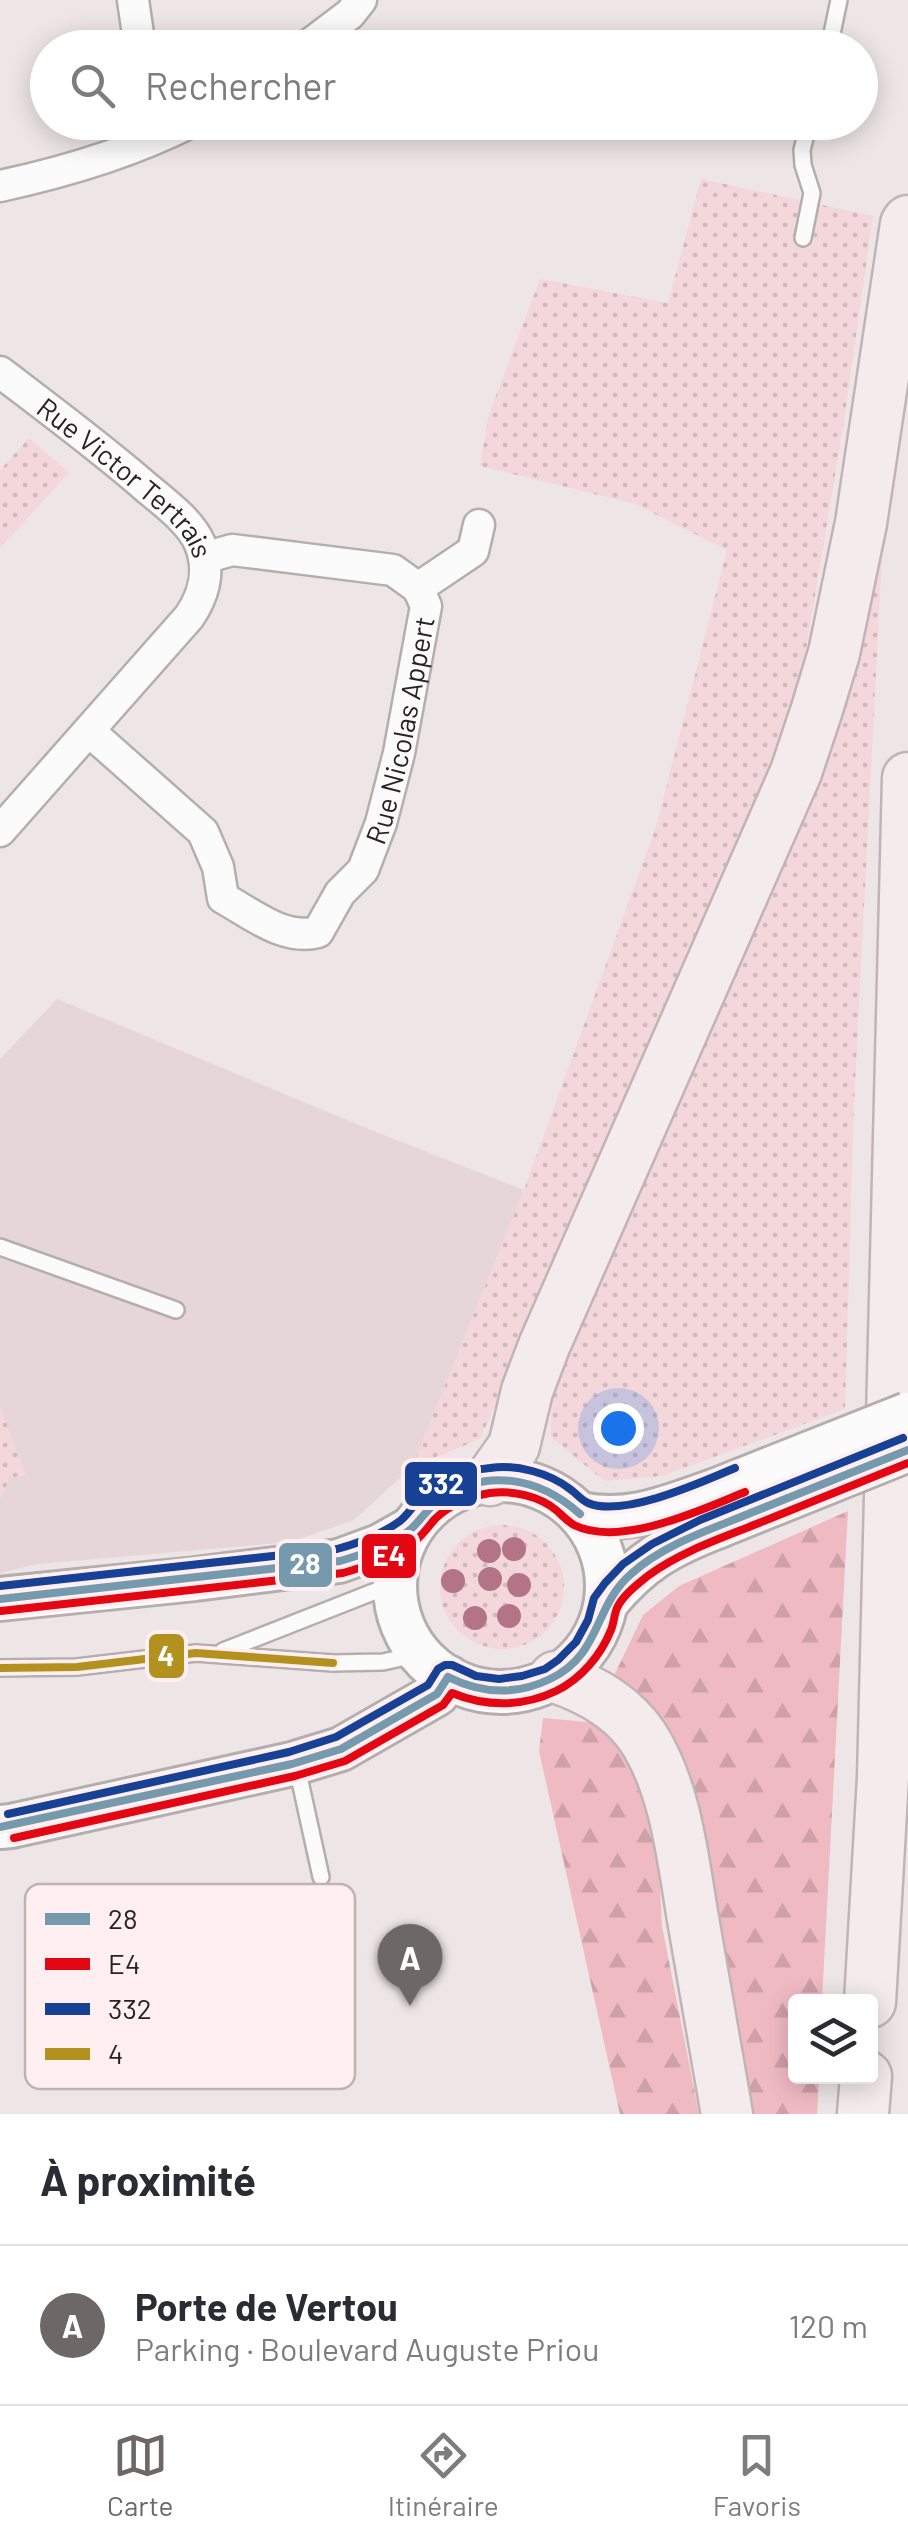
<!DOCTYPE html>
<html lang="fr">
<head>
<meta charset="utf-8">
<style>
  :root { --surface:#fff; --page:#f2f2f3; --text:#2b2b33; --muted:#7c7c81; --line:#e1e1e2; --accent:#6d6767 }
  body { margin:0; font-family:Barlow,sans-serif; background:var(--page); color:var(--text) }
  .controls { position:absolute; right:30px; bottom:30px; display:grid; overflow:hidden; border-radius:10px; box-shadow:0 5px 25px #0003 }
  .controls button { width:90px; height:90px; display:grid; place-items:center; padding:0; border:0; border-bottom:2px solid var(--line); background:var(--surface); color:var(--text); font:50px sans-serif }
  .you { position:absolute; left:618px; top:1428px; width:35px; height:35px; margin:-25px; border:8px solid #fff; border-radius:50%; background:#1a73e8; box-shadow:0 0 0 15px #1a73e833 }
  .badge { display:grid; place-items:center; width:65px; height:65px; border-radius:50%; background:var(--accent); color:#fff; font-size:32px; font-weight:700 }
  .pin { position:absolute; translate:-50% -82px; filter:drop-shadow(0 2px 5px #0008) }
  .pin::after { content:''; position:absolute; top:52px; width:35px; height:30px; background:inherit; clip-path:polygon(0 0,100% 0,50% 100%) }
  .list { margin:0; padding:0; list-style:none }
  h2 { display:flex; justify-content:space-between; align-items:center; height:130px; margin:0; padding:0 40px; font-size:42px }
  h2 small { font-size:32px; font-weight:400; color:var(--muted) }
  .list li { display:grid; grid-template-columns:65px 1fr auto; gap:30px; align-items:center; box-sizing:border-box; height:160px; padding:0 40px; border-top:2px solid var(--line) }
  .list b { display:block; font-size:38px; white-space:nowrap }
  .list p { margin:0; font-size:32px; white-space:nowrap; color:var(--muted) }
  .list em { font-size:32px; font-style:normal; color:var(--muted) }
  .icon { flex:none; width:55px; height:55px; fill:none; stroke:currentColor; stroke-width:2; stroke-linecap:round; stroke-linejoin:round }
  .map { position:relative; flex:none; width:908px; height:2114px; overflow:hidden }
  .search { position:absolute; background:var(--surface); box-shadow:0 5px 25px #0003; left:30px; right:30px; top:30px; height:110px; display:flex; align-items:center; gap:25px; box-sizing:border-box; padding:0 35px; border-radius:55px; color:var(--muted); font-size:38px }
  .sheet { height:290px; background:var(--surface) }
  nav { display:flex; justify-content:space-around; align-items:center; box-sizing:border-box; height:140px; border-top:2px solid var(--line); background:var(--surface); font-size:28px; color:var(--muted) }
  nav a { display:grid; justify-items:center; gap:5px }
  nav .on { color:var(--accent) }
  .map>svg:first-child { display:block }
</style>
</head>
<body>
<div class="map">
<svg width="908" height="2114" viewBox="0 0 908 2114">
  <defs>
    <pattern id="grass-dots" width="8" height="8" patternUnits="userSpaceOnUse" patternTransform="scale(2.5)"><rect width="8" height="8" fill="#f3d7da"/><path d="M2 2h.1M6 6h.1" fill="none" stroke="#d0b8bb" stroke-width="1.8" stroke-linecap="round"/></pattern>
    <pattern id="forest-firs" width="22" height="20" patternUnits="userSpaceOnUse" patternTransform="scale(2.5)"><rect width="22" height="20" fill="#f0bac3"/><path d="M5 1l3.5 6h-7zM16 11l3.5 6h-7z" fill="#cea0a7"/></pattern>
  </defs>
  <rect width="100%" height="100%" fill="#eee6e6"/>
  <!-- built -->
  <path fill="#e7d6d7" d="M57,999l319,133 148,58 -112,277 -58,53 -63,22 -253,22 -38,9v-514z"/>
  <!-- grass -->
  <g fill="url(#grass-dots)">
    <path d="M701,179l172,37 -30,211 -39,235 44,15 24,-125 10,2 -28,549 -9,306 -183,67 -58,5 -53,-44v-31l-52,-9 -19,42 -68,28 112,-277 132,-363 71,-277 -92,-46 -155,-38 9,-52 51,-135 128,24z"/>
    <path d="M29,438l40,35 -69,75v-78z"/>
    <path d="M0,1406l26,70 -16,1 -10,23z"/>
    <circle cx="502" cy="1587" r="62"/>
  </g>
  <!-- forest -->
  <g fill="url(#forest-firs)">
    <path d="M848,1511l-26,490 -26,1v74l23,1 -2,37h-70l-136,-432 32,-67 36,-29z"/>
    <path d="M543,1718l45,4 33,18 22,42 16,85 3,59 37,188h-79l-81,-363z"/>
  </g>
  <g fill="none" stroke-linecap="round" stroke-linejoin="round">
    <!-- service casing -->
    <g stroke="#b4aeae" stroke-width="20">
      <g id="service">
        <path d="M829,48l10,-48"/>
        <path d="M803,238l9,-45 -9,-28 -1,-15 7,-28"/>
        <path d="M0,1247l176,63"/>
        <path d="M223,1651l168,-66"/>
        <path d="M0,1668l77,-1 119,-14 137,10 50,-1 36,-8"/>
        <path d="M296,1763l25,114"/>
      </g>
    </g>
    <!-- minor casing -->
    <g stroke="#b4aeae" stroke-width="35">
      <g id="minor">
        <path d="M133,0l7,48"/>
        <path d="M305,48l45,-34 11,-14"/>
        <path d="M0,186c65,-14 132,-34 191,-64"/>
        <path id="s1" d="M0,372c50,38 100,75 147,116 18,15 44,34 53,56 11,27 4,51 -11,73l-189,214"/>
        <path d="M418,588l55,-37 6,-26"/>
        <path id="s2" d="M89,731l114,101 15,35 5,31c29,16 61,43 95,34l22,-39 23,-23 18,-47 18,-70 27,-147 -8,-18 -25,-18 -161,-20 -28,8"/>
      </g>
    </g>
    <!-- secondary casing -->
    <g stroke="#b4aeae" stroke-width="48">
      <g id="secondary">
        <circle cx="501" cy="1586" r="106"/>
        <path d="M580,1514c51,10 87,-7 134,-23"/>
        <path d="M0,1599l195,-20 144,-18 41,-15 32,-18"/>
        <path d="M607,1602c34,-41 62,-57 112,-76"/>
        <path d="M0,1827l11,-1 281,-62 49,-15 96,-55 11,-17"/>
      </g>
    </g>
    <!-- trunk casing -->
    <g stroke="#c1b4b6" stroke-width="55">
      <g id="trunk">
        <path d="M490,1480l24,-34 13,-55 17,-45 252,-574 21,-63 17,-56 27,-130 45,-299 2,-3"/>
        <path d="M555,1677c33,11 67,30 87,59 34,51 41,124 51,183 11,65 23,130 34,195"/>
        <path d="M870,2002l13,-225 25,-999"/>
        <path d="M863,2114l3,-38"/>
      </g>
    </g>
    <!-- service -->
    <use href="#service" stroke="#fcfbfb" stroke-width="15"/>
    <!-- minor -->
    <use href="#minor" stroke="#fcfbfb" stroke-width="30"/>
    <!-- secondary -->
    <use href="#secondary" stroke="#fcfbfb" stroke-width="42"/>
    <!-- trunk -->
    <use href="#trunk" stroke="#f4ebec" stroke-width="50"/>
    <!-- secondary-bridge casing -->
    <g stroke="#b4aeae" stroke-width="48" stroke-linecap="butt">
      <g id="secondary-bridge">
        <path d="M714,1491l194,-77"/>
        <path d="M719,1526l189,-76"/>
      </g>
    </g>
    <!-- secondary-bridge -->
    <use href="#secondary-bridge" stroke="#fcfbfb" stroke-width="42"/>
    <!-- bus-1 casing -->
    <g stroke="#ffeff1" stroke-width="15">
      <g id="bus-1">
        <path d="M0,1599l340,-38c24,-7 51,-16 71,-32 10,-9 16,-20 27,-28 47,-34 101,-24 142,13"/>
        <path d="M448,1677c34,17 67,19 102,2 52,-25 43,-72 81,-105 33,-30 81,-45 122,-62 51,-20 103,-41 155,-62"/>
        <path d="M0,1827l292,-63 49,-15 96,-55 11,-17"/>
      </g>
    </g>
    <!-- bus-2 casing -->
    <g stroke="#ffeff1" stroke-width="15">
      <g id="bus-2">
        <path d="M1,1611l342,-38c25,-7 50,-17 71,-31 9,-7 14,-15 21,-23 14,-14 36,-23 55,-26 22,-3 49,3 66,17 6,5 11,11 18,15 46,23 127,-15 171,-33"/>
        <path d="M14,1838l281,-62 50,-15 98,-56 9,-12c34,14 71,14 104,-2 25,-12 45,-36 55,-61 3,-7 3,-15 6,-22 6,-13 21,-24 32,-33 33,-24 73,-37 110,-52 50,-20 99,-40 149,-60"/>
      </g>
    </g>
    <!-- bus-3 casing -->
    <g stroke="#ffeff1" stroke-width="15">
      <g id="bus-3">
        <path d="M0,1586l337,-37c22,-6 45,-15 63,-28 8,-6 13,-16 21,-23 19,-16 45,-28 69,-30 27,-4 59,5 80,21 7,5 11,11 18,14 35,15 114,-21 147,-35"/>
        <path d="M8,1814l281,-62 47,-15 92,-52 10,-16 7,-4h7l24,11 23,3 23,-3 23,-7 13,-9 18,-18 12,-22 6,-22 11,-15 18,-19 29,-20 48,-24 203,-82"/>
      </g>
    </g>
    <!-- bus-4 casing -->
    <g stroke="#ffeff1" stroke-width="15">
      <path id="bus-4" d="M0,1668l77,-1 119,-14 137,10"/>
    </g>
    <!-- bus-1 -->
    <use href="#bus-1" stroke="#769aad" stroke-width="8"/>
    <!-- bus-2 -->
    <use href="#bus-2" stroke="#e30613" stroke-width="8"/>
    <!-- bus-3 -->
    <use href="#bus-3" stroke="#164194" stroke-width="8"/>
    <!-- bus-4 -->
    <use href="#bus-4" stroke="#b3911e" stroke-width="8"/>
  </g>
  <!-- trees -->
  <g fill="#b37586">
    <circle cx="514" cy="1549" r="12"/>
    <circle cx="489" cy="1551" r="12"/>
    <circle cx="490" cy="1579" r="12"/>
    <circle cx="453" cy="1581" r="12"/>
    <circle cx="519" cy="1585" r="12"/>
    <circle cx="509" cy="1616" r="12"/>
    <circle cx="475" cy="1618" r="12"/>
  </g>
  <g text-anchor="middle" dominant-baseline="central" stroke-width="8" stroke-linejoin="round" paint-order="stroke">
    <!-- street labels -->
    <g font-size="28" fill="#272223" stroke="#ffeff1">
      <text stroke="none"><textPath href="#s1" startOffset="165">Rue Victor Tertrais</textPath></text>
      <text stroke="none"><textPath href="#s2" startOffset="548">Rue Nicolas Appert</textPath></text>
    </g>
  </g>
  <!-- legend -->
  <rect x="25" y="1884" width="330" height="205" rx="15" fill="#ffeff1" stroke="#beb2b3" stroke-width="2.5"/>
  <rect x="45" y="1913" width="45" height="12" fill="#769aad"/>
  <rect x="45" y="1958" width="45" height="12" fill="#e30613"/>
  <rect x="45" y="2003" width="45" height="12" fill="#164194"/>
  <rect x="45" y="2048" width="45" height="12" fill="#b3911e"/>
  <g font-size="28" fill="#272223">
    <text x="108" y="1929">28</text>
    <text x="108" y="1974">E4</text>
    <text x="108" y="2019">332</text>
    <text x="108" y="2064">4</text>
  </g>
  <g stroke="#ffeff1" stroke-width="4">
    <rect x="403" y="1460" width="76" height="48" rx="10" fill="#164194"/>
    <rect x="360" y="1532" width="58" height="48" rx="10" fill="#e30613"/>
    <rect x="277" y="1541" width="57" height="48" rx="10" fill="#769aad"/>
    <rect x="147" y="1632" width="39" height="48" rx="10" fill="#b3911e"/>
  </g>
  <g font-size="28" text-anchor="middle" font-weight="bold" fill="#fff">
    <text x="441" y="1494">332</text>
    <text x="389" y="1566">E4</text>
    <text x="305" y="1574">28</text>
    <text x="166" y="1666">4</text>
  </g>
</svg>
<div class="controls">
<button><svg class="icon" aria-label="layers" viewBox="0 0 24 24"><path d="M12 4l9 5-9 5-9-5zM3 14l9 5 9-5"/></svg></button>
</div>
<div class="you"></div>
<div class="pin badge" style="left:410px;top:2006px">A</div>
<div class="search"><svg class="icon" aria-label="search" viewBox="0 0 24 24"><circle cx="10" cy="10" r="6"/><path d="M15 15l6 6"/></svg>Rechercher</div>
</div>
<section class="sheet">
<h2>À proximité<small></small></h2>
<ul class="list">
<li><span class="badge">A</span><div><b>Porte de Vertou</b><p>Parking · Boulevard Auguste Priou</p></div><em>120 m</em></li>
</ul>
</section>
<nav>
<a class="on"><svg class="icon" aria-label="map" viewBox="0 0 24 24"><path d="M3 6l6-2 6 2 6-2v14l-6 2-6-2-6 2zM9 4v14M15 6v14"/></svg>Carte</a>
<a><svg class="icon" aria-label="directions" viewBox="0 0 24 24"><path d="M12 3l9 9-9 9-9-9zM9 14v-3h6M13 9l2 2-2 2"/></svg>Itinéraire</a>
<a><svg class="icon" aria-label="saved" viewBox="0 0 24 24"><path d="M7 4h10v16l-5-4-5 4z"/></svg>Favoris</a>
</nav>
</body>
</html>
